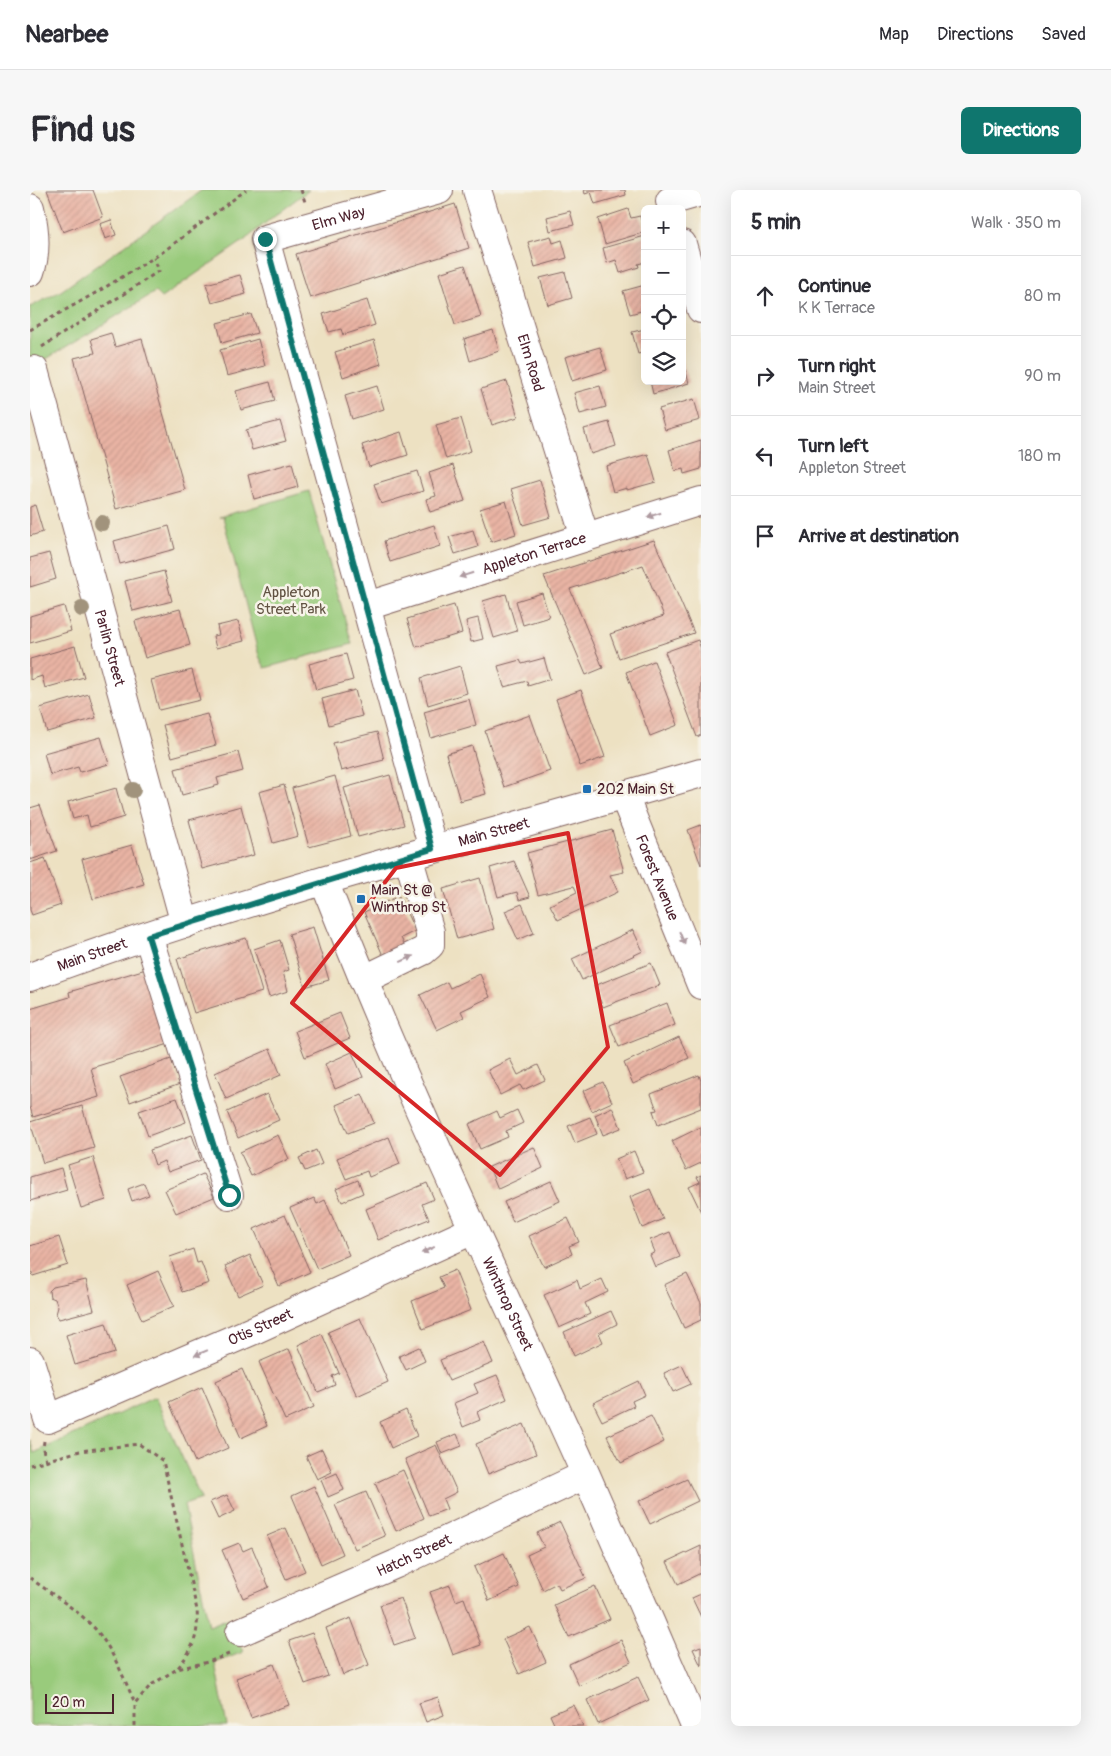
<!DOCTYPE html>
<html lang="en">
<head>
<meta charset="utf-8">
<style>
  :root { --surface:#fff; --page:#f7f7f7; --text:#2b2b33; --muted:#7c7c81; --line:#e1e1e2; --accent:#0f766e }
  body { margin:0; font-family:Pangolin,sans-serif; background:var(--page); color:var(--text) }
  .controls { position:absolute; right:15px; top:15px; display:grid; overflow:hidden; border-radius:8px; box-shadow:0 5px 20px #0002 }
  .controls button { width:45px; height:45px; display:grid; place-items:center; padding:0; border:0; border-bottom:1px solid var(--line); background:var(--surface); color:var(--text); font:25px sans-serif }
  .scale { position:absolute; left:15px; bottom:12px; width:69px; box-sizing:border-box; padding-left:5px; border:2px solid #4a1f2b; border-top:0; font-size:14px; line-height:18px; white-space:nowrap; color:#4a1f2b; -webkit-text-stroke:4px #f7f3e8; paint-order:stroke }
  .stop { position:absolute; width:15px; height:15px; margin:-11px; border:4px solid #0f766e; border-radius:50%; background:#fff }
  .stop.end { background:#0f766e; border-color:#fff; box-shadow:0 1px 5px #0008 }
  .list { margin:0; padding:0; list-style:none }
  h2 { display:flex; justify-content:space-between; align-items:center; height:65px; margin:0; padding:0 20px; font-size:21px }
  h2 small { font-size:16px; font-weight:400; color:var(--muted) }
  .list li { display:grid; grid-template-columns:32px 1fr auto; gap:15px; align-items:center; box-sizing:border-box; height:80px; padding:0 20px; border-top:1px solid var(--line) }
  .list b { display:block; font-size:19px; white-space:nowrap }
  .list p { margin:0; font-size:16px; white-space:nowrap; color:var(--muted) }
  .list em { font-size:16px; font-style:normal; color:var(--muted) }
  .icon { flex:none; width:28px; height:28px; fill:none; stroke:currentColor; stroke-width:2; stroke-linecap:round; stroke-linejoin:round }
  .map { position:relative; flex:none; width:671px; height:1536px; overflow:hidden; border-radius:8px }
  header { display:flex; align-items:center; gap:30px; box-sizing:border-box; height:70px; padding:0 25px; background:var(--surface); border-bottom:1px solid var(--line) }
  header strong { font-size:24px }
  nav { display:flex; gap:28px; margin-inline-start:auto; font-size:18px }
  .intro { display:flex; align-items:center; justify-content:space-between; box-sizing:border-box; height:120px; padding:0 30px }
  h1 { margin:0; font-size:35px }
  .button { padding:12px 22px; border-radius:8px; background:var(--accent); color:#fff; font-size:18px; font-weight:700 }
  main { display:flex; gap:30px; padding:0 30px }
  aside { flex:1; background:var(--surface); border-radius:8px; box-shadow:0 5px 20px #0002 }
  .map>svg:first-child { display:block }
</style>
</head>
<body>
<header>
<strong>Nearbee</strong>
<nav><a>Map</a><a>Directions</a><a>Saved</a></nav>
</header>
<div class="intro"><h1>Find us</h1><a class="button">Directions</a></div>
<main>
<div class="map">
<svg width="671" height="1536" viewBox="0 0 671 1536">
  <defs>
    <pattern id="building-hatch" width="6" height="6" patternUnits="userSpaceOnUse" patternTransform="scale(1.25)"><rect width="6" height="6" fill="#e9b4a4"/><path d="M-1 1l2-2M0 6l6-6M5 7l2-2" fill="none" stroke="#c99a8d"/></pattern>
  </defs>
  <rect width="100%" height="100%" fill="#f7f3e8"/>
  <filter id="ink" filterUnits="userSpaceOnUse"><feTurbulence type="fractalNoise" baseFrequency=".02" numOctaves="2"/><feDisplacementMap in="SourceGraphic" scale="10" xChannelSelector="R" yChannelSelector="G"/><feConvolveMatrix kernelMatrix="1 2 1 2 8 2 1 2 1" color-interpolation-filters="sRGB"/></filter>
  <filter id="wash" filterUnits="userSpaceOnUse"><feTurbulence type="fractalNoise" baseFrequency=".0096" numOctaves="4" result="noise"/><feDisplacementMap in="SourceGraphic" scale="20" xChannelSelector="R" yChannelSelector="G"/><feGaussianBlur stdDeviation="1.12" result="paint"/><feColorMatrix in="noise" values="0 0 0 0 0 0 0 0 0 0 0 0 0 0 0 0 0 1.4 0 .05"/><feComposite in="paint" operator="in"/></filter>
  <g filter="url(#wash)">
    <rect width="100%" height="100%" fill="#ede1c2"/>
    <!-- park -->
    <g fill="#99cb7b" stroke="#727553">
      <path d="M172,0h107l-34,25 -30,25 -84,58 -6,-6 -67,42 -47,28 -11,9v-64l31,-16z"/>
      <path d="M279,301l43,153 -87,24 -6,-12 -36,-139h-4z"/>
      <path d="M125,1207l46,102 -17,6 25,121 20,-8 14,34 -28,11 12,63h-197v-286l4,13z"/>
    </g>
    <g id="blocks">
      <!-- building -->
      <g fill="url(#building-hatch)">
        <path d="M17,0h46l10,27 -40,15z"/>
        <path d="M554,0h41l1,5 -31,9 -4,-12 -6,2z"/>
        <path d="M425,14l14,44 -159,50 -14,-44z"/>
        <path d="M598,19l3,9 9,-2 5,16 -40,12 -7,-25z"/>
        <path d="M540,21l4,14 -24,6 -3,-14z"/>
        <path d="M81,30l5,15 -11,4 -5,-15z"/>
        <path d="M521,46l2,7 9,-3 5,18 -32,9 -7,-25z"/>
        <path d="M615,46v26l-7,2 1,3 -19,6 -4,-13 -9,3 -4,-15z"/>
        <path d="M435,75l16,52 -26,8 -16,-52z"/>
        <path d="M535,82l7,26 -24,7 -8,-27z"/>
        <path d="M210,85l6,19 -34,9 -6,-19z"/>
        <path d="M615,95v25l-15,4 -7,-23z"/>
        <path d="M337,110l8,25 -32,10 -2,-6 -12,3 -6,-18z"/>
        <path d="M221,124l6,19 -35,10 -5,-20z"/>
        <path d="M615,139v23l-7,2 -6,-22z"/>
        <path d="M463,140l6,21 -29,10 -6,-22z"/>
        <path d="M81,143l4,14 27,-8 43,151 -69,19 -42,-151 21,-5 -4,-14z"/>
        <path d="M228,149l7,27 -38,10 -7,-26z"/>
        <path d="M344,150l7,24 -38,13 -8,-25z"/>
        <path d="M570,157l7,23 -35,11 -7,-24z"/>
        <path d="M653,172l6,21 -36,11 -3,-13h32z"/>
        <path d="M477,191l11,36 -26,8 -11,-36z"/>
        <path d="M240,192l5,19 -34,9 -5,-19z"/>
        <path d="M347,196l7,23 -32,10 -7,-23z"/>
        <path d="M570,196l6,21 -26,7 -6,-21z"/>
        <path d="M664,209l6,21 -35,10 -6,-21z"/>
        <path d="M431,228l10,33 -25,8 -10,-34z"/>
        <path d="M250,231l6,20 -34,9 -6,-20z"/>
        <path d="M579,232l7,24 -25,8 -7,-25z"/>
        <path d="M371,242l7,23 -39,12 -7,-22z"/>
        <path d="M671,250v29l-17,5 -1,-5 -8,2 -6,-21z"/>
        <path d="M618,264l8,28 -29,8v-2l-14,4 -7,-26z"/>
        <path d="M262,273l6,24 -44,12 -6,-24z"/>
        <path d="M423,275l12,36 -35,11 -4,-13 10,-3 -7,-23z"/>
        <path d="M387,281l6,20 -42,13 -7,-20z"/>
        <path d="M510,290l11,37 -28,8 -12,-36z"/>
        <path d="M476,311l10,33 -25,8 -11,-33z"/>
        <path d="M5,315l8,27 -13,4v-29z"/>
        <path d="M404,335l6,21 -50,16 -6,-21z"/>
        <path d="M139,336l6,23 -55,15 -6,-23z"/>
        <path d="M443,340l5,17 -23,7 -6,-17z"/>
        <path d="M624,350l40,93 -75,25 -9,-24 54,-18 -21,-51 -73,24 33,79 -17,7 -42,-99z"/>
        <path d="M19,363l7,26 -26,8v-29z"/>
        <path d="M134,381l8,30 -39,10 -8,-30z"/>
        <path d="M512,403l7,24 -26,8 -7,-24z"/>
        <path d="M476,404l11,37 -23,7 -11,-37z"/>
        <path d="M424,415l8,28 -46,14 -9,-28z"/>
        <path d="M34,416l7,25 -41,12v-27z"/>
        <path d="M150,419l10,36 -45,13 -10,-37z"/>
        <path d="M448,428l5,21 -12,3 -5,-21z"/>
        <path d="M208,431l6,20 -28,7 -3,-12 6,-1 -2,-9z"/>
        <path d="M668,450l3,9v86l-4,2 -32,-85z"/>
        <path d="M45,456l9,31 -39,11 -3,-12 -12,4v-21z"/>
        <path d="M316,464l7,26 -37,10 -7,-26z"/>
        <path d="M514,468l6,21 -22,7 -1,-5 -23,6 -6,-21 22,-6 2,4z"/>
        <path d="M624,471l24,64 -28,11 -24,-64z"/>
        <path d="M430,476l7,27 -39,12 -7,-27z"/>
        <path d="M162,480l8,30 -41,10 -8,-30z"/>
        <path d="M325,500l7,26 -33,9 -7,-26z"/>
        <path d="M551,500l24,67 -25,9 -24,-67z"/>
        <path d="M59,504l7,24 -49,14 -7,-24z"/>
        <path d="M439,509l7,26 -45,13 -7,-26z"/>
        <path d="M177,524l9,31 -44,12 -9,-32z"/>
        <path d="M500,525l20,56 -46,16 -19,-56z"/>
        <path d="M347,542l7,28 -43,11 -8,-28z"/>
        <path d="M71,547l8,27 -29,8 -2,-5 -28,8 -6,-22z"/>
        <path d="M442,556l14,48 -26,7 -14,-47z"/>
        <path d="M208,562l5,19 -26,7 2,7 -37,10 -7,-26z"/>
        <path d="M360,585l14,50 -46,12 -14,-49z"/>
        <path d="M305,586l16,60 -42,11 -17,-59z"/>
        <path d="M254,595l14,51 -25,7 -14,-51z"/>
        <path d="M86,598l8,29 -34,10 -3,-12 -14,4 -5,-17z"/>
        <path d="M10,615l17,46 -27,9v-52z"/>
        <path d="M211,616l13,49 -52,14 -13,-49z"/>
        <path d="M671,635v40l-13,-35z"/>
        <path d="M582,640l12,42 -14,3 8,17 -60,28 -8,-15 27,-13 -3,-6 -36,9 -11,-42z"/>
        <path d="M102,655l12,39 -51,15 -11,-40z"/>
        <path d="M15,668l16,47 -29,10 -2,-5v-47z"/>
        <path d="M484,671l16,36 -11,3 -2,-8 -19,5 -8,-29z"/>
        <path d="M450,688l14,51 -37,10 -14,-50z"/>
        <path d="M369,706l16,35 -14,7 6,12 -22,10 -21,-48z"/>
        <path d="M492,714l12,29 -16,7 -13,-29z"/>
        <path d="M283,737l16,53 -24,7 -16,-53z"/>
        <path d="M603,740l10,21 -61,29 -10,-21z"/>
        <path d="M216,748l16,54 -68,21 -17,-54z"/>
        <path d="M250,750l9,30 -6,2 5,19 -19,6 -15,-48z"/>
        <path d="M621,773l9,22 -57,22 -9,-21z"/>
        <path d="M116,779l23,75 -78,24 8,29 -66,20 -3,-10v-98l40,-12 -1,-5z"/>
        <path d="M450,784l10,23 -29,14 3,6 -27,13 -17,-35 27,-13 3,6z"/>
        <path d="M637,813l8,22 -56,22 -9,-22z"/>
        <path d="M310,823l10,25 -45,19 -10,-26z"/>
        <path d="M649,847l10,21 -56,26 -9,-21z"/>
        <path d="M240,859l11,26 -55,24 -11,-26z"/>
        <path d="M322,862l11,25 -28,12 -10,-25z"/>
        <path d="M141,869l9,25 -50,18 -10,-25z"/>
        <path d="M480,869l8,16 20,-10 7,15 -22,10 -3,-5 -20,10 -12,-25z"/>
        <path d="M669,885l2,6v27l-43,17 -5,-14 4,-1 -6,-16z"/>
        <path d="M573,892l9,20 -20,9 -9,-20z"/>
        <path d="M237,904l12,26 -41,18 -11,-26z"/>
        <path d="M332,904l12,29 -26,10 -12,-28z"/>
        <path d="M147,908l9,24 -38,14 -9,-25z"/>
        <path d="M52,916l12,42 -51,15 -13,-41z"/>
        <path d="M582,917l9,21 -18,7 -8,-20z"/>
        <path d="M487,920l6,13 -17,8 2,6 -28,12 -11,-25 28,-13 3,7z"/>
        <path d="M560,927l7,17 -22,9 -7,-17z"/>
        <path d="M671,937v36l-15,7 -14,-29z"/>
        <path d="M162,945l9,25 -33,12 -4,-11 -9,4 -5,-15z"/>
        <path d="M248,945l11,24 -38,17 -11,-24z"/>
        <path d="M359,947l11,27 -31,13 -2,-6 -21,8 -9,-21z"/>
        <path d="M504,957l9,21 -45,21 -9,-22z"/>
        <path d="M286,960l6,14 -17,7 -6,-13z"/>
        <path d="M604,961l9,21 -18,7 -9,-20z"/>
        <path d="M63,967l13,43 -25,8 -13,-43z"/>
        <path d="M31,978l6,22 -37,11v-24z"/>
        <path d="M173,984l11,23 -38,16 -11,-23z"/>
        <path d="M671,985v37l-12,-25 11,-5 -3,-5z"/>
        <path d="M328,990l5,13 -21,9 -6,-13z"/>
        <path d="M521,991l9,20 -47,21 -9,-20z"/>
        <path d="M114,993l5,12 -17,6 -4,-12z"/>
        <path d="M397,993l7,16 -12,5 7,15 -51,21 -12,-31z"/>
        <path d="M620,999l13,30 -21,9 -12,-31z"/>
        <path d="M284,1008l3,6 8,-4 24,55 -32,14 -27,-61z"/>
        <path d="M255,1025l25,57 -31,14 -25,-57z"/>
        <path d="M538,1028l11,24 -10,4 3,8 -28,13 -15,-31z"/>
        <path d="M640,1042l10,25 -25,10 -5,-12 5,-3 -5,-12z"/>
        <path d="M29,1047l9,28 -35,11 -3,-9v-21z"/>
        <path d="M163,1059l4,14 4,-1 8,21 -27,9 -12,-35z"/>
        <path d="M220,1065l13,30 -25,11 -13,-30z"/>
        <path d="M425,1080l16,40 -48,19 -11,-28 32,-13 -5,-11z"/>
        <path d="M128,1081l16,35 -32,14 -15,-35z"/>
        <path d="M657,1084l14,29v17l-17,8 -20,-43z"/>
        <path d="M572,1089l6,13 -23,11 5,11 -31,14 -15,-33 33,-15 3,9z"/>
        <path d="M56,1090l8,30 -35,9 -3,-5 2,-7 -3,-8 -5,-2 -1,-6 4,-4z"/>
        <path d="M581,1121l6,13 -18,9 4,9 -29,14 -10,-24z"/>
        <path d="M330,1128l28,64 -31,14 -29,-64z"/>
        <path d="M76,1133l9,30 -40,12 -9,-30z"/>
        <path d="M292,1144l17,39 -7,3 3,9 -17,7 -20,-47z"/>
        <path d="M454,1152l9,21 -44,18 -9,-21z"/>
        <path d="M389,1157l6,14 -19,9 -7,-14z"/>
        <path d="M259,1159l25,58 -29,13 -26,-58z"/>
        <path d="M652,1175l9,19 -18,8 -9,-19z"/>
        <path d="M212,1179l25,57 -26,12 -25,-57z"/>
        <path d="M467,1185l10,24 -30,13 3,8 -17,7 -9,-24 24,-10 -4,-9z"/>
        <path d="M609,1191l6,14 -13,6 2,5 -32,15 -9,-18z"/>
        <path d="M172,1197l26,61 -33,14 -26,-60z"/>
        <path d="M376,1220l11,26 -26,12 -11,-26z"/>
        <path d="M621,1226l13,26 -43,21 -14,-27z"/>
        <path d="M494,1234l12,30 -48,20 -12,-30z"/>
        <path d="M427,1244l5,12 -20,8 -5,-12z"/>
        <path d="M406,1255l21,47 -14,7 4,10 -18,7 -24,-57z"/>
        <path d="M292,1259l10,23 -15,7 -11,-23z"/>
        <path d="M373,1280l21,48 -28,13 -21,-48z"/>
        <path d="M307,1283l7,17 -16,7 -7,-17z"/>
        <path d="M657,1289l11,22 -48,23 -11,-23z"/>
        <path d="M284,1296l29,68 -22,10 -29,-68z"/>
        <path d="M336,1302l19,44 -30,13 -20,-44z"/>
        <path d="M197,1305l8,16 -17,8 -8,-17z"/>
        <path d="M530,1332l26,56 -26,11 -3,-6 -14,7 -16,-35 17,-8 -7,-14z"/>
        <path d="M256,1338l19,43 -19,8 -19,-43z"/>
        <path d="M209,1353l4,8 9,-4 17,40 -26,11 -21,-48z"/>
        <path d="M671,1356v27l-23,11 -11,-22z"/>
        <path d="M474,1363l15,34 -30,14 -15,-34z"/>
        <path d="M420,1395l6,16 8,-3 17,47 -28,10 -23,-63z"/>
        <path d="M565,1396l15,33 -41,18 -15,-32z"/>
        <path d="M671,1404v23l-9,-19z"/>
        <path d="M371,1408l14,40 -21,7 -14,-40z"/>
        <path d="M321,1428l18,47 -26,10 -17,-47z"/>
        <path d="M500,1437l16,35 -27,12 -16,-35z"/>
        <path d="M282,1443l16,43 -23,8 -16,-43z"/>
        <path d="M591,1450l10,22 -52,24 -10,-22z"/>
        <path d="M671,1456v20l-8,-17z"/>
        <path d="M244,1474l15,41 -38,13 -15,-40z"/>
        <path d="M608,1487l11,23 -51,24 -11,-24z"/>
        <path d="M408,1507l6,18 -18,7 -7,-19z"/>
        <path d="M543,1515l10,21h-28l-5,-11z"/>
      </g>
    </g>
  </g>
  <g filter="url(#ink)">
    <use href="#blocks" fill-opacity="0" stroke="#836360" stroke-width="1"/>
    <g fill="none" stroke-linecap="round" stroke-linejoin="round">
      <!-- minor casing -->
      <g stroke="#836360" stroke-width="30">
        <g id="minor">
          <path id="s1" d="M447,0l108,347"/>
          <path d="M640,11l31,-9"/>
          <path d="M0,18c5,21 7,44 0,64"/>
          <path d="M652,54l19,65"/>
          <path id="s2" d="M4,180l151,554"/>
          <path id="s3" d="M337,416l334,-105"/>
          <path id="s4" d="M594,606l77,189"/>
          <path id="s5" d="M403,659l-168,-610 174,-49"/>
          <path id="s6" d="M294,691c78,202 173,397 262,594 37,84 73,167 109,251"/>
          <path d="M118,746l81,259"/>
          <path d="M333,790l60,-29 7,-6v-13l-22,-76"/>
          <path id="s7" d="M0,1171l18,58 204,-88 221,-101"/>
          <path id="s8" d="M210,1442l156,-68 189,-89"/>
        </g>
      </g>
      <!-- major casing -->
      <g stroke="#836360" stroke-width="30">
        <g id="major">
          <path id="s9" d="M0,787c219,-82 447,-138 671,-204"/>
        </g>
      </g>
      <!-- path -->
      <g stroke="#836360" stroke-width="3" stroke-dasharray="4 4" stroke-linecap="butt">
        <path d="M271,0l4,12"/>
        <path d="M0,140l69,-39 61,-37 86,-64"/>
        <path d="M12,157l117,-76 -5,-13"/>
        <path d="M14,1251l-1,8 3,11"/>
        <path d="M0,1275l50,-14 59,-7 24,17 34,149c2,26 -4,39 -20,59"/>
        <path d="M0,1388c20,15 51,34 67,53 17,21 27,48 38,72"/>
        <path d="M105,1536v-23l16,-18 26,-16 31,-7 21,-8"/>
      </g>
      <!-- minor -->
      <use href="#minor" stroke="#fff" stroke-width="28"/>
      <!-- major -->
      <use href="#major" stroke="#fff" stroke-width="28"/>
    </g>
    <!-- trees -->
    <g fill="#a1937c">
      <circle cx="72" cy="333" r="8"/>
      <circle cx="52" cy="419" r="8"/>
      <circle cx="103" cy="600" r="8"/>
    </g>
    <!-- one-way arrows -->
    <defs><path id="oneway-solid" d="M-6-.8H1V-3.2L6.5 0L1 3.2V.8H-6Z" transform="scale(1.25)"/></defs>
    <g fill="#ae9aa0">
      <use href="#oneway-solid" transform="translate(624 325) rotate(163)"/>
      <use href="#oneway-solid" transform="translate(436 385) rotate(163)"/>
      <use href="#oneway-solid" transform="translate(652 748) rotate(68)"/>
      <use href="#oneway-solid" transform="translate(377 769) rotate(-25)"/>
      <use href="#oneway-solid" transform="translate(398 1060) rotate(155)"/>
      <use href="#oneway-solid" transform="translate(171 1163) rotate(157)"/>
    </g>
  </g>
  <g fill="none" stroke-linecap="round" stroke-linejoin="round" filter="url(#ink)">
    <!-- route -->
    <path stroke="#0f766e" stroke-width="6" d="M199,1005l-81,-259 284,-87 -167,-610"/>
  </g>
  <!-- marked area -->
  <path fill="none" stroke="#d62828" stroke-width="4" stroke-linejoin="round" d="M538,643l40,214 -108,128 -208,-172 104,-135z"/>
  <!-- markers -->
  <g fill="#1f6fb2" stroke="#f7f3e8" stroke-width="2">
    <rect x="552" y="594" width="10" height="10" rx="2.5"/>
    <rect x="326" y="704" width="10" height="10" rx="2.5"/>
  </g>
  <g text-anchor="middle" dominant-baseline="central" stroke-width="5" stroke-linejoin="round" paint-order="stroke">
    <!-- street labels -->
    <g font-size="15" fill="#4a1f2b" stroke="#f7f3e8">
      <text stroke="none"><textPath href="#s5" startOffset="709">Elm Way</textPath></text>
      <text stroke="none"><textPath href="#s1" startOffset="181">Elm Road</textPath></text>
      <text stroke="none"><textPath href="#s3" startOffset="175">Appleton Terrace</textPath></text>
      <text stroke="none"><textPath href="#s2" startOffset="288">Parlin Street</textPath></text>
      <text stroke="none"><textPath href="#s9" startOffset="486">Main Street</textPath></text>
      <text stroke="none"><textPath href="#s4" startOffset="88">Forest Avenue</textPath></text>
      <text stroke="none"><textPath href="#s9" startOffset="66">Main Street</textPath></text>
      <text stroke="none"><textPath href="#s6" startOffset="461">Winthrop Street</textPath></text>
      <text stroke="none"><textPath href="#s7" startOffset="292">Otis Street</textPath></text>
      <text stroke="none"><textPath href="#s8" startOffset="190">Hatch Street</textPath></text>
    </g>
    <!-- park labels -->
    <g font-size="15" fill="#625343" stroke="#f7f3e8">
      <text x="261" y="402">Appleton<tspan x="261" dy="17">Street Park</tspan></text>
    </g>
    <!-- poi labels -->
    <g font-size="15" fill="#4a1f2b" stroke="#f7f3e8" text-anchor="start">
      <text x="567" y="599">202 Main St</text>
      <text x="341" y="700">Main St @<tspan x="341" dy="17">Winthrop St</tspan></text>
    </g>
  </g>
</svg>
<div class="controls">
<button>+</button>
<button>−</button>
<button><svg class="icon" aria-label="locate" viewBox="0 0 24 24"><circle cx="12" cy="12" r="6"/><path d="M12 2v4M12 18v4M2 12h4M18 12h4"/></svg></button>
<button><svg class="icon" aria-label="layers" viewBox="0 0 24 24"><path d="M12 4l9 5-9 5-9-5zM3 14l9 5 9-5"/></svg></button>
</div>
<div class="scale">20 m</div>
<div class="stop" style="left:199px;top:1005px"></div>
<div class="stop end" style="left:235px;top:49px"></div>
</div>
<aside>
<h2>5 min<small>Walk · 350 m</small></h2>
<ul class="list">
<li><svg class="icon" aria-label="ahead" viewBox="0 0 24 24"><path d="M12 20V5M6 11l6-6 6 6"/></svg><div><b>Continue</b><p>K K Terrace</p></div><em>80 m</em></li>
<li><svg class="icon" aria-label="right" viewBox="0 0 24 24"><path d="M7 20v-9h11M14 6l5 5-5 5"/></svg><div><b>Turn right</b><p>Main Street</p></div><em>90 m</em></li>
<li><svg class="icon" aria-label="left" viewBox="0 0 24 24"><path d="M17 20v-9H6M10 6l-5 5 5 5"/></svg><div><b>Turn left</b><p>Appleton Street</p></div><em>180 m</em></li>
<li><svg class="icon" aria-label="arrive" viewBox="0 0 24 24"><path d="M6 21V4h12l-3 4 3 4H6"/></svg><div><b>Arrive at destination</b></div></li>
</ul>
</aside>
</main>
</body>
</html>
